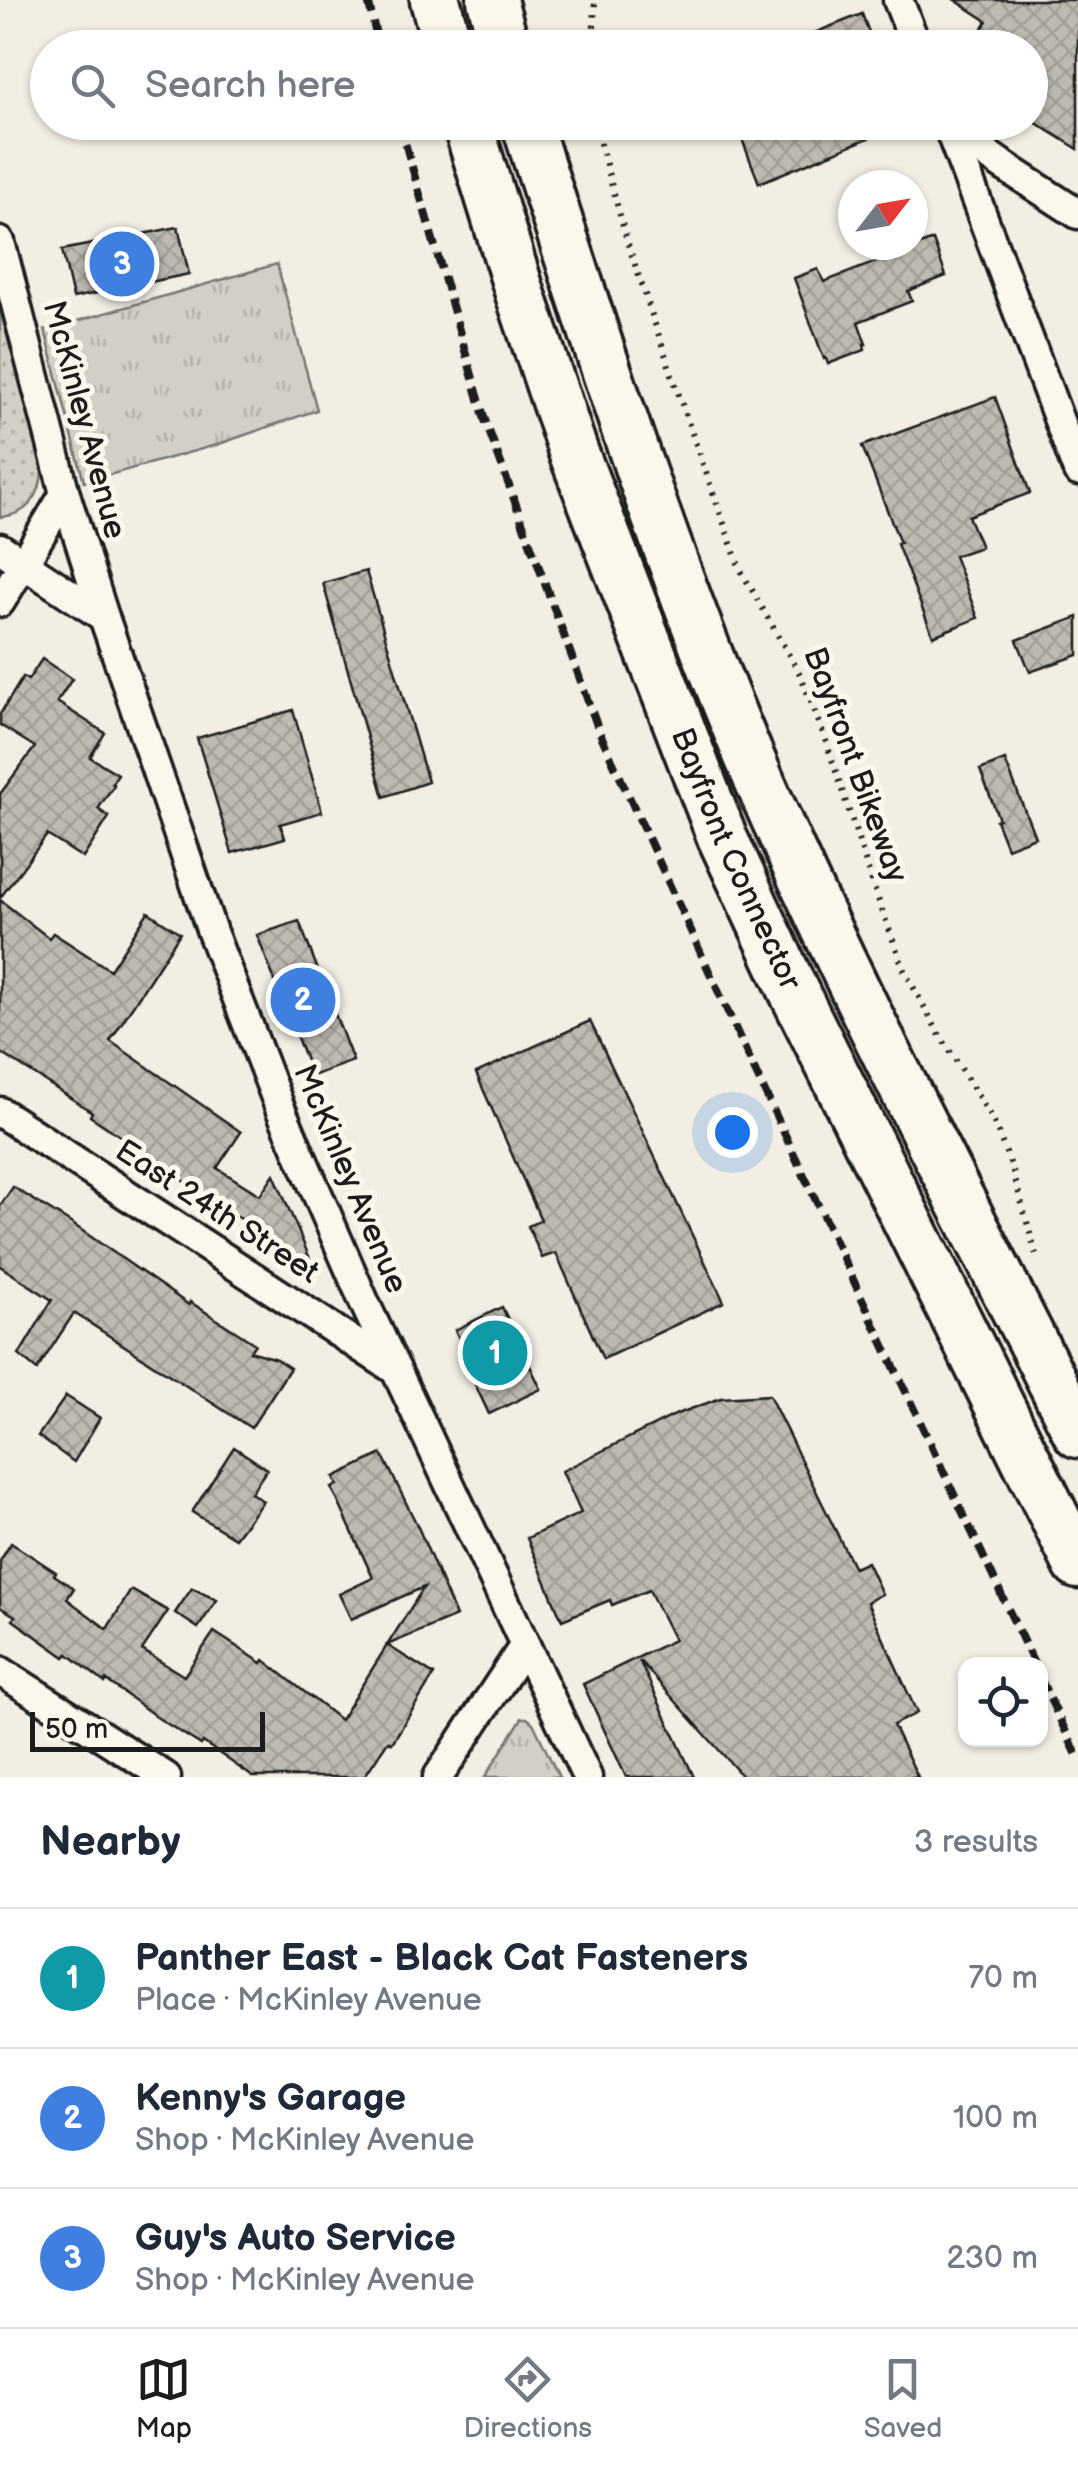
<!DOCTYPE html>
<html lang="en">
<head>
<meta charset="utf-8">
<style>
  :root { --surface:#fff; --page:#f2f2f3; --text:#1f2937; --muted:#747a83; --line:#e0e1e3; --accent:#1c1c1c }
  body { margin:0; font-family:"Balsamiq Sans",sans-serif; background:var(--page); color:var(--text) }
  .controls { position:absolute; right:30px; bottom:30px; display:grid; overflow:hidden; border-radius:20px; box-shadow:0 2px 8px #0004 }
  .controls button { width:90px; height:90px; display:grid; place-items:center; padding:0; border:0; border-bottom:2px solid var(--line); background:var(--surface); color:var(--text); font:50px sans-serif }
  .compass { position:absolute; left:838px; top:170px; width:90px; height:90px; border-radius:50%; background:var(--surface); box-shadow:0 2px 8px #0004; rotate:59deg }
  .scale { position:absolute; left:30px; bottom:25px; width:235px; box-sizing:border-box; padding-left:10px; border:5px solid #1c1c1c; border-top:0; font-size:28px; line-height:35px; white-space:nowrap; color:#1c1c1c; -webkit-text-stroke:8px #fbf7ec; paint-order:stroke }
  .you { position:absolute; left:732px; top:1132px; width:35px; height:35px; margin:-25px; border:8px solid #fff; border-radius:50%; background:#1a73e8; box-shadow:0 0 0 15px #1a73e833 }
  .badge { display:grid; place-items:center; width:65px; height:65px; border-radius:50%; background:var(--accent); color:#fff; font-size:32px; font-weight:700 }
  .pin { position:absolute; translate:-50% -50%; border:5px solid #fff; box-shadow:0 2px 10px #0006 }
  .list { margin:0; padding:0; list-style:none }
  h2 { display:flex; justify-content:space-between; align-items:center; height:130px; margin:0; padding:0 40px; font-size:42px }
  h2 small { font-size:32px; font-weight:400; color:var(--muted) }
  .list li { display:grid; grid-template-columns:65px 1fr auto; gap:30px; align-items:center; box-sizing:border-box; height:140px; padding:0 40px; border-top:2px solid var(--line) }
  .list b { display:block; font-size:38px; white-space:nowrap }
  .list p { margin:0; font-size:32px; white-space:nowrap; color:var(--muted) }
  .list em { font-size:32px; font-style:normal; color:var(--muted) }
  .icon { flex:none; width:55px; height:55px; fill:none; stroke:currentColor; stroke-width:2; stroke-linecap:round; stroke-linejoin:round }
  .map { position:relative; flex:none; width:1078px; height:1777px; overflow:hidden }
  .search { position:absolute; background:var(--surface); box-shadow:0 2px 8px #0004; left:30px; right:30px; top:30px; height:110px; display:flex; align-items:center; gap:25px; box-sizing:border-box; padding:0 35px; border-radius:55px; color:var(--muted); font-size:38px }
  .sheet { height:550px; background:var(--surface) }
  nav { display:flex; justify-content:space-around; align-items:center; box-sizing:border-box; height:140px; border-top:2px solid var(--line); background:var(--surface); font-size:28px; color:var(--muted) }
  nav a { display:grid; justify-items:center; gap:5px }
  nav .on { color:var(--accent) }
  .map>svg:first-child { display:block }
</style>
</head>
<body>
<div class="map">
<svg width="1078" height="1777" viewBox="0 0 1078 1777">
  <defs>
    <pattern id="grass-tufts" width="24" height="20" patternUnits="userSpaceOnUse" patternTransform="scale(2.5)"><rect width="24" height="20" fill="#d2cfc6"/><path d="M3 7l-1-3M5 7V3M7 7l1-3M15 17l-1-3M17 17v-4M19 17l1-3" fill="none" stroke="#b4b1aa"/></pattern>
    <pattern id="park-dots" width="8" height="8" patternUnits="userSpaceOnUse" patternTransform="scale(2.5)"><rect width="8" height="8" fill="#d2cfc6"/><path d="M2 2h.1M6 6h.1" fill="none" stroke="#b4b1aa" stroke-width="1.8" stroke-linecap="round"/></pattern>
    <pattern id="building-cross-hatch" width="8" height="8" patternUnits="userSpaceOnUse" patternTransform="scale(2.5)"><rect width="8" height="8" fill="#bdbab1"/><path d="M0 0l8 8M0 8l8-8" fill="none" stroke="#a29f98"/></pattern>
  </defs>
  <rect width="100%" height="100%" fill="#f2eee4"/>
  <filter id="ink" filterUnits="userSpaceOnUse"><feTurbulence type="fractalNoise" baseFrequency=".01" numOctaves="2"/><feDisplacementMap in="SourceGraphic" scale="20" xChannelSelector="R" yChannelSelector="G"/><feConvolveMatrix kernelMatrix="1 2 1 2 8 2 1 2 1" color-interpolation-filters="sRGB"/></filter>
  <g filter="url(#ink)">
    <!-- grass -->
    <g fill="url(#grass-tufts)" stroke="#777671" stroke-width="2.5">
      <path d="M277,264l40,146 -101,35 -132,37 -39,-152z"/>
      <path d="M522,1718h5l6,5 26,54h-74z"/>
    </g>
    <!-- park -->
    <path fill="url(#park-dots)" stroke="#777671" stroke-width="2.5" d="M0,308l42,160c0,28 -14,47 -42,49z"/>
    <!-- building -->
    <g fill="url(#building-cross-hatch)" stroke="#1c1c1c" stroke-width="2.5">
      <path d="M955,0h123v149l-48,-30v-71h-54l9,-14 -4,-3 6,-10z"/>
      <path d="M862,14l13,34h-94v-2z"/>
      <path d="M770,122h133v2l-144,59 -19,-49z"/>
      <path d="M178,227l11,47 -116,24 -11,-48z"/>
      <path d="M933,240l13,36 -38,15 4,10 -54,21 8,22h-2l1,6 -37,14 -2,-6 -2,1 -30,-81 24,-9 6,13z"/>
      <path d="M995,397l35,96 -62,23 13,31 -27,9 24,62 -45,18 -36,-92 3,-1 -38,-97z"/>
      <path d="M366,571l62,211 -44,15 -61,-214z"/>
      <path d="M1078,617v38l-48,17 -13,-32z"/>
      <path d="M42,659l30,20 -15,23 48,31 -15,24 28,17 -6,9 2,2 -16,24 11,8 -26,41 -36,-23 -47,63v-104l35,-47 -35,-22v-11l23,-37 5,3z"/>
      <path d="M293,710l29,102 -42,12 5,14 -53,15 -35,-115z"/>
      <path d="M1005,760l30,77 -28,11 -11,-28 3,-1 -19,-49z"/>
      <path d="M0,900l49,38 4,-5 57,37 38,-58 32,21 -70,108 131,91 -24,36 43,27 14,-21 40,94 -113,-76 -80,-50 2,-4 -33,-22 2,-4 -92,-60z"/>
      <path d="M299,921l54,140 -41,15 -55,-141z"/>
      <path d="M590,1021l134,281 -121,57 -47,-106 -14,5 -14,-32 13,-6 -65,-147z"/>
      <path d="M13,1187l61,38 115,80 1,-3 65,42 -5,7 26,8 14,9 -39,60 -177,-115 -37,57 -18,-15 33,-55 -52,-34v-60z"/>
      <path d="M502,1307l39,82 -52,25 -17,-36 5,-2 -22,-46z"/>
      <path d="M769,1395l85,173 13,-6 15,32 -15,8 50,111 -24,12 25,52h-175l-104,-117 55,117h-68l-43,-93 91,-44 -25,-50 -37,15 -2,-5 -48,20 -35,-82 54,-25 -19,-42 115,-57 44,-16z"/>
      <path d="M66,1396l34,22 -26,44 -36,-26z"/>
      <path d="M234,1447l33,22 -16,24 12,8 -28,37 -43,-26z"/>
      <path d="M382,1454l36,73 38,89 -69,29 47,30 -42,68 -4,-2 -24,36h-111l-50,-35 -2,3 -43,-27 -52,-38 -1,3 -37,-29 -3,3 -52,-37 2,-4 -15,-9v-46l11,-18 45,29 -2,3 20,13 -7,11 40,30 24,-39 37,21 -26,39 42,26 30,-44 48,31 2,-3 76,60 84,-133 -73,32 -12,-25 34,-16 -41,-90 6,-3 -4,-8z"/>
      <path d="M192,1588l25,12 -19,28 -23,-15z"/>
    </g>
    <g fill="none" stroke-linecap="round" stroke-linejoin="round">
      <!-- minor casing -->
      <g stroke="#1c1c1c" stroke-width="35">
        <g id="minor">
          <path d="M898,0l19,48"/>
          <path d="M947,122l131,349"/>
          <path d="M948,127l53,37 77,50"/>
          <path d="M0,242l65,252 39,123 108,315 68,176 85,196 222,473"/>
          <path d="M0,548l104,69"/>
          <path d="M0,602l65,-108"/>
          <path d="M0,1112l396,258"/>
          <path d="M0,1671l166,106"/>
          <path d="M438,1777l87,-132"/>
        </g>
      </g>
      <!-- trunk casing -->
      <g stroke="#1c1c1c" stroke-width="55">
        <g id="trunk">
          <path d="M435,0l13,48"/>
          <path d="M492,0l13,48"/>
          <path id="s1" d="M467,122l53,171 53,158 149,386 73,157 283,570"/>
          <path d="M526,122c73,229 146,459 242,679 94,215 206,422 310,632"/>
        </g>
      </g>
      <!-- path -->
      <g stroke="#1c1c1c" stroke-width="6" stroke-dasharray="2.5 8" stroke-linecap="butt">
        <path d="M593,48l2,-48"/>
        <path d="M597,122l3,21 27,98 60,178 53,150 61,107 25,65 48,147 30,82 34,62 55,88 19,48 26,94"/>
      </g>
      <!-- minor -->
      <use href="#minor" stroke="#fbf7ec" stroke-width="28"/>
      <!-- trunk -->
      <use href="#trunk" stroke="#fbf7ec" stroke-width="48"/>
      <!-- rail -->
      <g stroke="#1c1c1c" stroke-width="8" stroke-dasharray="15 8" stroke-linecap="butt">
        <path d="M368,0l11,48"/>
        <path d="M399,122l86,298 114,311 155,338 280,595"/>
        <path d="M1040,1678l38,79"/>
      </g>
    </g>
  </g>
  <g text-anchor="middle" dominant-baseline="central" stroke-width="10" stroke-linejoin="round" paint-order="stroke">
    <!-- street labels -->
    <g font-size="32" fill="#1c1c1c" stroke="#fbf7ec">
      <text transform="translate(84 420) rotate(75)">McKinley Avenue</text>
      <text transform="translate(855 765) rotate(70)">Bayfront Bikeway</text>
      <text stroke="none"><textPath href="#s1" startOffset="785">Bayfront Connector</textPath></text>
      <text transform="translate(350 1179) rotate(67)">McKinley Avenue</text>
      <text transform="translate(217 1212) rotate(33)">East 24th Street</text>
    </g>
  </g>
</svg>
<div class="controls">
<button><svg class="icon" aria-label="locate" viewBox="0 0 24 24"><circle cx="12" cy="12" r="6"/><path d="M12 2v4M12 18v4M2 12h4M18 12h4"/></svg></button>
</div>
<svg class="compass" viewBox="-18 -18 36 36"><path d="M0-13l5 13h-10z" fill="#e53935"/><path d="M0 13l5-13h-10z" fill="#747a83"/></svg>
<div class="scale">50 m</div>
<div class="you"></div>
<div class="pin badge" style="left:495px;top:1353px;background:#0f9aa8">1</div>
<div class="pin badge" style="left:303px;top:1000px;background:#3f7fe0">2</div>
<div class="pin badge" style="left:122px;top:264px;background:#3f7fe0">3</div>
<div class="search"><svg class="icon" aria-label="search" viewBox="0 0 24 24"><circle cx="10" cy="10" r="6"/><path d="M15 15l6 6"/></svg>Search here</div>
</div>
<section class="sheet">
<h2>Nearby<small>3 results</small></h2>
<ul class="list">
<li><span class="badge" style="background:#0f9aa8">1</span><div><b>Panther East - Black Cat Fasteners</b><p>Place · McKinley Avenue</p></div><em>70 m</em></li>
<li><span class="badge" style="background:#3f7fe0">2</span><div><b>Kenny's Garage</b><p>Shop · McKinley Avenue</p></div><em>100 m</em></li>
<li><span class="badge" style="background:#3f7fe0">3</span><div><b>Guy's Auto Service</b><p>Shop · McKinley Avenue</p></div><em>230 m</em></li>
</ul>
</section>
<nav>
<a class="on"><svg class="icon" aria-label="map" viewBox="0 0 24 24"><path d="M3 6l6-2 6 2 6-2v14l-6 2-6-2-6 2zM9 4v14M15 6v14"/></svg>Map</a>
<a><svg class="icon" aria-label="directions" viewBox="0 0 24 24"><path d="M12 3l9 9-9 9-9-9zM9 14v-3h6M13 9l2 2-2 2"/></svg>Directions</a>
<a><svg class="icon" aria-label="saved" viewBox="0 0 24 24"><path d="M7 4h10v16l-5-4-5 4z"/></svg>Saved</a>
</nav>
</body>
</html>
